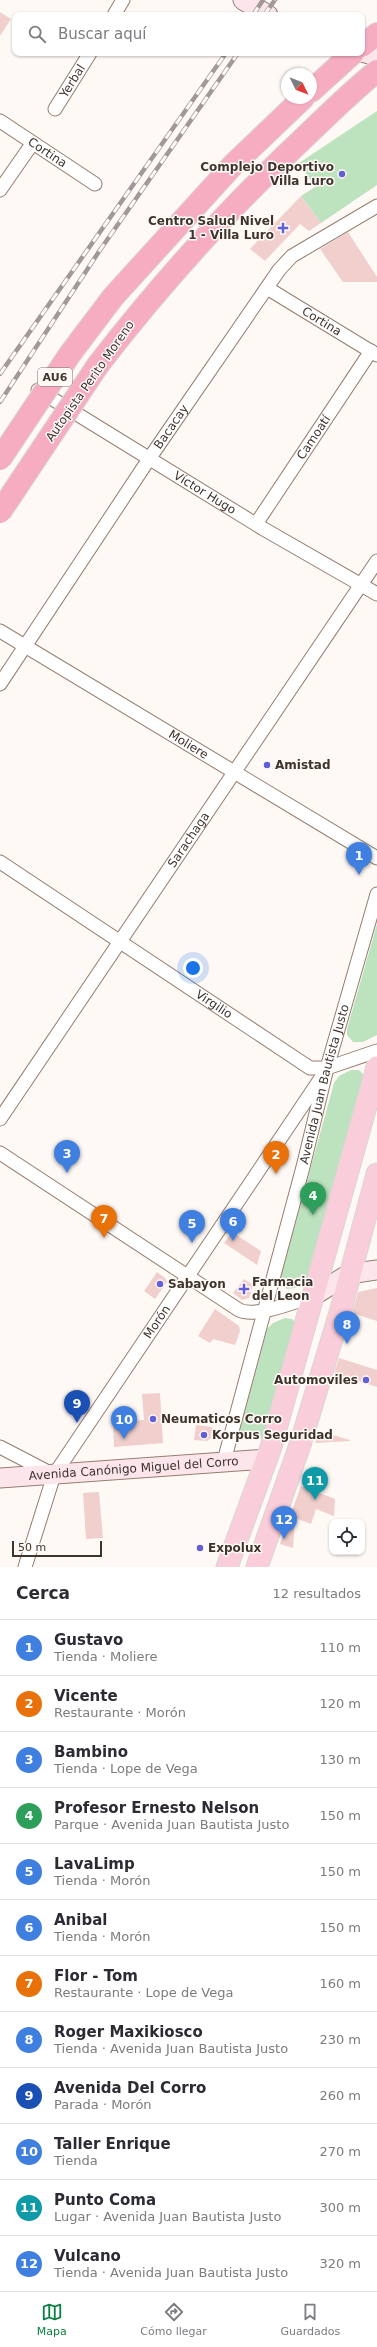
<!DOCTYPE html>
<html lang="es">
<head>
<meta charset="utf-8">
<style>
  :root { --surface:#fff; --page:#f7f7f7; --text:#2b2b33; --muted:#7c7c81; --line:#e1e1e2; --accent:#0b8043 }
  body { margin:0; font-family:"DejaVu Sans",sans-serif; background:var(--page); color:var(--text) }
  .controls { position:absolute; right:12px; bottom:12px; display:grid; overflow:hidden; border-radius:8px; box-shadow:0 1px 3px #0004 }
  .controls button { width:36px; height:36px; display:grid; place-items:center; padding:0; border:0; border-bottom:1px solid var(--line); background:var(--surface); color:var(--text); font:20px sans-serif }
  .compass { position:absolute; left:281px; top:68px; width:36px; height:36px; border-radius:50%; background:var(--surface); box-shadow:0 1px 3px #0004; rotate:133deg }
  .scale { position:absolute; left:12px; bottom:10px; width:90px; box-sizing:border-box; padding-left:4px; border:2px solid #3e342e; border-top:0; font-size:11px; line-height:14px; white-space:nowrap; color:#3e342e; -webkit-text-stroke:3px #fff9f6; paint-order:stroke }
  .you { position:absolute; left:193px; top:968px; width:14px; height:14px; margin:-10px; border:3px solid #fff; border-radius:50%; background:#1a73e8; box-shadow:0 0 0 6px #1a73e833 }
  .badge { display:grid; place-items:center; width:26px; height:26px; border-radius:50%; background:var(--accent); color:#fff; font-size:13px; font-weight:700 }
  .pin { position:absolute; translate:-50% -33px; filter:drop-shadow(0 1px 2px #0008) }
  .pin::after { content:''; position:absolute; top:21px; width:14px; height:12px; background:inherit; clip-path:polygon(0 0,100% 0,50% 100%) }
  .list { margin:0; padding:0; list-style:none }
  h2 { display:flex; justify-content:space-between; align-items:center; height:52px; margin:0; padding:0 16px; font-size:17px }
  h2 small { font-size:13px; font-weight:400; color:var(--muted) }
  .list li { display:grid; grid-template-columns:26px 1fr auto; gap:12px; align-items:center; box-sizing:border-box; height:56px; padding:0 16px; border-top:1px solid var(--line) }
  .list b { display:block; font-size:15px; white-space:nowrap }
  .list p { margin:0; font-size:13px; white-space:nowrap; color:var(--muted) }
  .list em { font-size:13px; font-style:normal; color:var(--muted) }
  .icon { flex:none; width:22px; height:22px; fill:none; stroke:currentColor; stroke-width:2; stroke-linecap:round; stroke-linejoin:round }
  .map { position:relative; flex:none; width:377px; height:1567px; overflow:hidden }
  .search { position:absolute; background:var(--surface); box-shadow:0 1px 3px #0004; left:12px; right:12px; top:12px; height:44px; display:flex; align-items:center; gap:10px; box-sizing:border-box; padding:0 14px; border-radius:8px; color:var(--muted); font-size:15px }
  .sheet { height:724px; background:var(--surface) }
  nav { display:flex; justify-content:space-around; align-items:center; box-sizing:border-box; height:56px; border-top:1px solid var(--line); background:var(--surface); font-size:11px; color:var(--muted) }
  nav a { display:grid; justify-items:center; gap:2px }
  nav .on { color:var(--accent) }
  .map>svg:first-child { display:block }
</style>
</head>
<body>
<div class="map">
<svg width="377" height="1567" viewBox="0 0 377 1567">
  <rect width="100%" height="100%" fill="#fff9f6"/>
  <!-- green -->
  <g fill="#bce2be">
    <path d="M377,111v74l-56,38 -20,-27 14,-9 -16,-24z"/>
    <path d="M377,924v111l-14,7h-10l-6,-7v-6z"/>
    <path d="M351,1070h8l6,6 -58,207 -12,5 -8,1 -7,-10 54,-196 5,-7z"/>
    <path d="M285,1318l7,1 5,5 -34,114 -16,2 -6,-4 -1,-8 27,-99 6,-6z"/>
  </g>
  <!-- building -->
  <g fill="#f0cfcc">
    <path d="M0,12l11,7 -11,17z"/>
    <path d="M301,196l20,27 -12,8 -9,-7 -35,37 -15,-12z"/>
    <path d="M348,232l29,45v5h-34l-23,-33z"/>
    <path d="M232,1232l29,19 -4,14 -33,-22z"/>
    <path d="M157,1272l8,6 2,4 -12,17 -11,-8z"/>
    <path d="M244,1279l9,6 -4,13 -7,2 -9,-7z"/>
    <path d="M377,1288v33l-25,-8 6,-21z"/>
    <path d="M215,1309l24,17 1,5 -5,14 -22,-6 -3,4 -12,-7z"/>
    <path d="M339,1358l38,12v17l-43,-14z"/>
    <path d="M160,1393l3,50 -49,4 -1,-25 31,-2 -2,-26z"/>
    <path d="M196,1425l16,2 -1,11 -4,3 -13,-1z"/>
    <path d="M319,1431l31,9v1l-35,2z"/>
    <path d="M301,1486l34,13 -1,17 -18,-7 -5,15 -16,-6 -2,30 -13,-4z"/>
    <path d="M99,1492l4,46 -17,1 -3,-46z"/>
  </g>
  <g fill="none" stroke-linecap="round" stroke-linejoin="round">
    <!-- street casing -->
    <g stroke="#957d6e" stroke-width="15">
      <g id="street">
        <path d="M114,15l9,-15"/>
        <path id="s1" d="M55,109l35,-56"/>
        <path id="s2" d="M0,121l95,63"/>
        <path d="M0,190l32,-46"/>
        <path id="s3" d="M267,288l110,67"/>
        <path id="s4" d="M38,390l224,138 115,66"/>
        <path id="s5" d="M256,524l115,-173"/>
        <path id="s6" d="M0,631l377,227"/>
        <path id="s7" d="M0,684l149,-225 130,-189 13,-14 85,-50"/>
        <path id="s8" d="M0,862l310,206h17l50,-17"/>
        <path id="s9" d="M0,1119l377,-558"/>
        <path d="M0,1153l239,157c17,8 55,-8 74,-14"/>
        <path d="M0,1447l50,26"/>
        <path id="s10" d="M224,1461l79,-294 24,-99 50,-174"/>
        <path id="s11" d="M25,1567l29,-92 267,-397"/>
      </g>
    </g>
    <!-- secondary casing -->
    <g stroke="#957d6e" stroke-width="21">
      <g id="secondary">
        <path d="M243,0l25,15"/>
        <path d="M362,52l15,4"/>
        <path d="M313,1296l36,-22 28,-4"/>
        <path id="s12" d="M0,1478l267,-19"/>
      </g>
    </g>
    <!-- primary casing -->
    <g stroke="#d8d6d5" stroke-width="23">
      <g id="primary">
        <path d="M227,1567l44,-120 106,-380"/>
        <path d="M257,1567l43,-122 41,-136 36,-135"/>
      </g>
    </g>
    <!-- highway casing -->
    <g stroke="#d8d6d5" stroke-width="24">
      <g id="highway">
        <path d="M362,46l15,-12"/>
        <path d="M311,91l42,-38"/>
        <path d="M113,297l120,-132 70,-67"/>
        <path d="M98,365c64,-83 134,-160 210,-231 22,-21 45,-44 69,-63"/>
      </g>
    </g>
    <!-- street -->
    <use href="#street" stroke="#fff" stroke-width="13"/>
    <!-- secondary -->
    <use href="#secondary" stroke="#fce6ec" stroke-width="19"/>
    <!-- primary -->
    <use href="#primary" stroke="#facdda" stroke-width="21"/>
    <!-- highway -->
    <use href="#highway" stroke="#f6acc1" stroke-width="22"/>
    <!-- rail casing -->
    <g stroke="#a19995" stroke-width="4.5">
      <g id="rail">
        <path d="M253,15l10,-15"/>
        <path d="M264,15l11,-15"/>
        <path d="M0,374l226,-321"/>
        <path d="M0,402l100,-152 138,-197"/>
      </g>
    </g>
    <!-- rail -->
    <use href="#rail" stroke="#fff9f6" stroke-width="3" stroke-dasharray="9" stroke-linecap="butt"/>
    <!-- highway-bridge casing -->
    <g stroke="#d8d6d5" stroke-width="24" stroke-linecap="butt">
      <g id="highway-bridge">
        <path d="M0,459l70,-105 43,-57"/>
        <path d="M0,512l98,-147"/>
      </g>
    </g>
    <!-- highway-bridge -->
    <use href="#highway-bridge" stroke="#f6acc1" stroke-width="22"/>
  </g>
  <!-- markers -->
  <g fill="#615fd8" stroke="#fff9f6" stroke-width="1.5">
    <circle cx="342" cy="174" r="4"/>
    <path d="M281 222h4v4h4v4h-4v4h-4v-4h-4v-4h4z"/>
    <circle cx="267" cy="765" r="4"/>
    <circle cx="160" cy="1284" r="4"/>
    <path d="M242 1283h4v4h4v4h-4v4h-4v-4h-4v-4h4z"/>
    <circle cx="366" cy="1380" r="4"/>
    <circle cx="153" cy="1419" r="4"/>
    <circle cx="204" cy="1435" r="4"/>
    <circle cx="200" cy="1548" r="4"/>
  </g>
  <g text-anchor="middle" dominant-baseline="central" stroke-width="3" stroke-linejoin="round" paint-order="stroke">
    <!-- shield labels -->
    <rect fill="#fff9f6" stroke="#786f6a" stroke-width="1" x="38" y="368" width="34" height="18" rx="3"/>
    <g font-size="11" font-weight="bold" fill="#3e342e">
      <text x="55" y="377">AU6</text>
    </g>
    <!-- street labels -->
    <g font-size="12" fill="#3e342e" stroke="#fff9f6">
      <text stroke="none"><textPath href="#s1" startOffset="33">Yerbal</textPath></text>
      <text stroke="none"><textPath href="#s2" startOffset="57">Cortina</textPath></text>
      <text stroke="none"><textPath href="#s3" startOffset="64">Cortina</textPath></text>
      <text transform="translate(90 381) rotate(-55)">Autopista Perito Moreno</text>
      <text stroke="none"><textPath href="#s7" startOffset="309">Bacacay</textPath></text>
      <text stroke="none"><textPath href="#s5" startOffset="104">Camoatí</textPath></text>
      <text stroke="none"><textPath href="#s4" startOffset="196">Víctor Hugo</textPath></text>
      <text stroke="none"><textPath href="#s6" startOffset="220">Moliere</textPath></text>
      <text stroke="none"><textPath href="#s9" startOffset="337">Sarachaga</textPath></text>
      <text stroke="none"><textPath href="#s8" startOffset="257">Virgilio</textPath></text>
      <text stroke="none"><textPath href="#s10" startOffset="390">Avenida Juan Bautista Justo</textPath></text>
      <text stroke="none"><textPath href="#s11" startOffset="281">Morón</textPath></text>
      <text stroke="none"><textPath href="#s12" startOffset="134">Avenida Canónigo Miguel del Corro</textPath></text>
    </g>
    <!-- poi labels -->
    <g font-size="12" font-weight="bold" fill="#3e342e" stroke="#fff9f6" text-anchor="start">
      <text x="334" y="167" text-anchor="end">Complejo Deportivo<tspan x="334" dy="14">Villa Luro</tspan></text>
      <text x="274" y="221" text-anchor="end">Centro Salud Nivel<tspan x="274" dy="14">1 - Villa Luro</tspan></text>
      <text x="275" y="765">Amistad</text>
      <text x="252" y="1282">Farmacia<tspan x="252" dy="14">del Leon</tspan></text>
      <text x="168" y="1284">Sabayon</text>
      <text x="358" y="1380" text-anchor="end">Automoviles</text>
      <text x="161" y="1419">Neumaticos Corro</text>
      <text x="212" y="1435">Korpus Seguridad</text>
      <text x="208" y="1548">Expolux</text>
    </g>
  </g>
</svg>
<div class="controls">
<button><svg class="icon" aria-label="locate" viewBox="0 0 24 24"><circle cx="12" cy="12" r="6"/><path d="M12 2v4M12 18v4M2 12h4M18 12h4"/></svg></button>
</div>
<svg class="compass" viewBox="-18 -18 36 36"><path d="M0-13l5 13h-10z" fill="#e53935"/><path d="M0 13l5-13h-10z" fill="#7c7c81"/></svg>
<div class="scale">50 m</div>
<div class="you"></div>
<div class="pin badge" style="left:359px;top:875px;background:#3f7fe0">1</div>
<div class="pin badge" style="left:276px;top:1174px;background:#e8710a">2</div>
<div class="pin badge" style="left:67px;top:1173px;background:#3f7fe0">3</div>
<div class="pin badge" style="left:313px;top:1215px;background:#2e9e5b">4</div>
<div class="pin badge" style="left:192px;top:1243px;background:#3f7fe0">5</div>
<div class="pin badge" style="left:233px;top:1241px;background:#3f7fe0">6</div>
<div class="pin badge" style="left:104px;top:1238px;background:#e8710a">7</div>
<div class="pin badge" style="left:347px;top:1344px;background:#3f7fe0">8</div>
<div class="pin badge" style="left:77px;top:1423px;background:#1a4fb4">9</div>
<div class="pin badge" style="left:124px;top:1439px;background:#3f7fe0">10</div>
<div class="pin badge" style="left:315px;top:1500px;background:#0f9aa8">11</div>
<div class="pin badge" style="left:284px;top:1539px;background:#3f7fe0">12</div>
<div class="search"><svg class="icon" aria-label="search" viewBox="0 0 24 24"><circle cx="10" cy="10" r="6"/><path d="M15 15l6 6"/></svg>Buscar aquí</div>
</div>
<section class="sheet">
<h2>Cerca<small>12 resultados</small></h2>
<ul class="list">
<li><span class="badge" style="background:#3f7fe0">1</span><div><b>Gustavo</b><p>Tienda · Moliere</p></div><em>110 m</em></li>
<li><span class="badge" style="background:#e8710a">2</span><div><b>Vicente</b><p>Restaurante · Morón</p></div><em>120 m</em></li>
<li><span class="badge" style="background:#3f7fe0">3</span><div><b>Bambino</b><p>Tienda · Lope de Vega</p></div><em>130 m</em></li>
<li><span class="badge" style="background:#2e9e5b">4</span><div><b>Profesor Ernesto Nelson</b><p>Parque · Avenida Juan Bautista Justo</p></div><em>150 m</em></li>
<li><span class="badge" style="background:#3f7fe0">5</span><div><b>LavaLimp</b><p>Tienda · Morón</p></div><em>150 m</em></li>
<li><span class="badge" style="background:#3f7fe0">6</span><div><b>Anibal</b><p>Tienda · Morón</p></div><em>150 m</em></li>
<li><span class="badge" style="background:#e8710a">7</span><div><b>Flor - Tom</b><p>Restaurante · Lope de Vega</p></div><em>160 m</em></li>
<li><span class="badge" style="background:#3f7fe0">8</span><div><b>Roger Maxikiosco</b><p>Tienda · Avenida Juan Bautista Justo</p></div><em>230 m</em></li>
<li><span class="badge" style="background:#1a4fb4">9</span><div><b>Avenida Del Corro</b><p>Parada · Morón</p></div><em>260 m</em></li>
<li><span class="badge" style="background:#3f7fe0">10</span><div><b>Taller Enrique</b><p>Tienda</p></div><em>270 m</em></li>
<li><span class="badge" style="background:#0f9aa8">11</span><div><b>Punto Coma</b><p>Lugar · Avenida Juan Bautista Justo</p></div><em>300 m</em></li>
<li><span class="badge" style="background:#3f7fe0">12</span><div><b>Vulcano</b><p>Tienda · Avenida Juan Bautista Justo</p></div><em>320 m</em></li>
</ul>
</section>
<nav>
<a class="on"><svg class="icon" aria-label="map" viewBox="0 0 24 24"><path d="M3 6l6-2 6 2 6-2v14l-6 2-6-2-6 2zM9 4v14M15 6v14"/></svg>Mapa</a>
<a><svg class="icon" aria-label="directions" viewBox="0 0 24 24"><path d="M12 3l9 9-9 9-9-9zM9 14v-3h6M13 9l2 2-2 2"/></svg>Cómo llegar</a>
<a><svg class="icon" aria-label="saved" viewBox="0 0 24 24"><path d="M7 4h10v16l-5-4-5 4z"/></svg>Guardados</a>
</nav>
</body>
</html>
